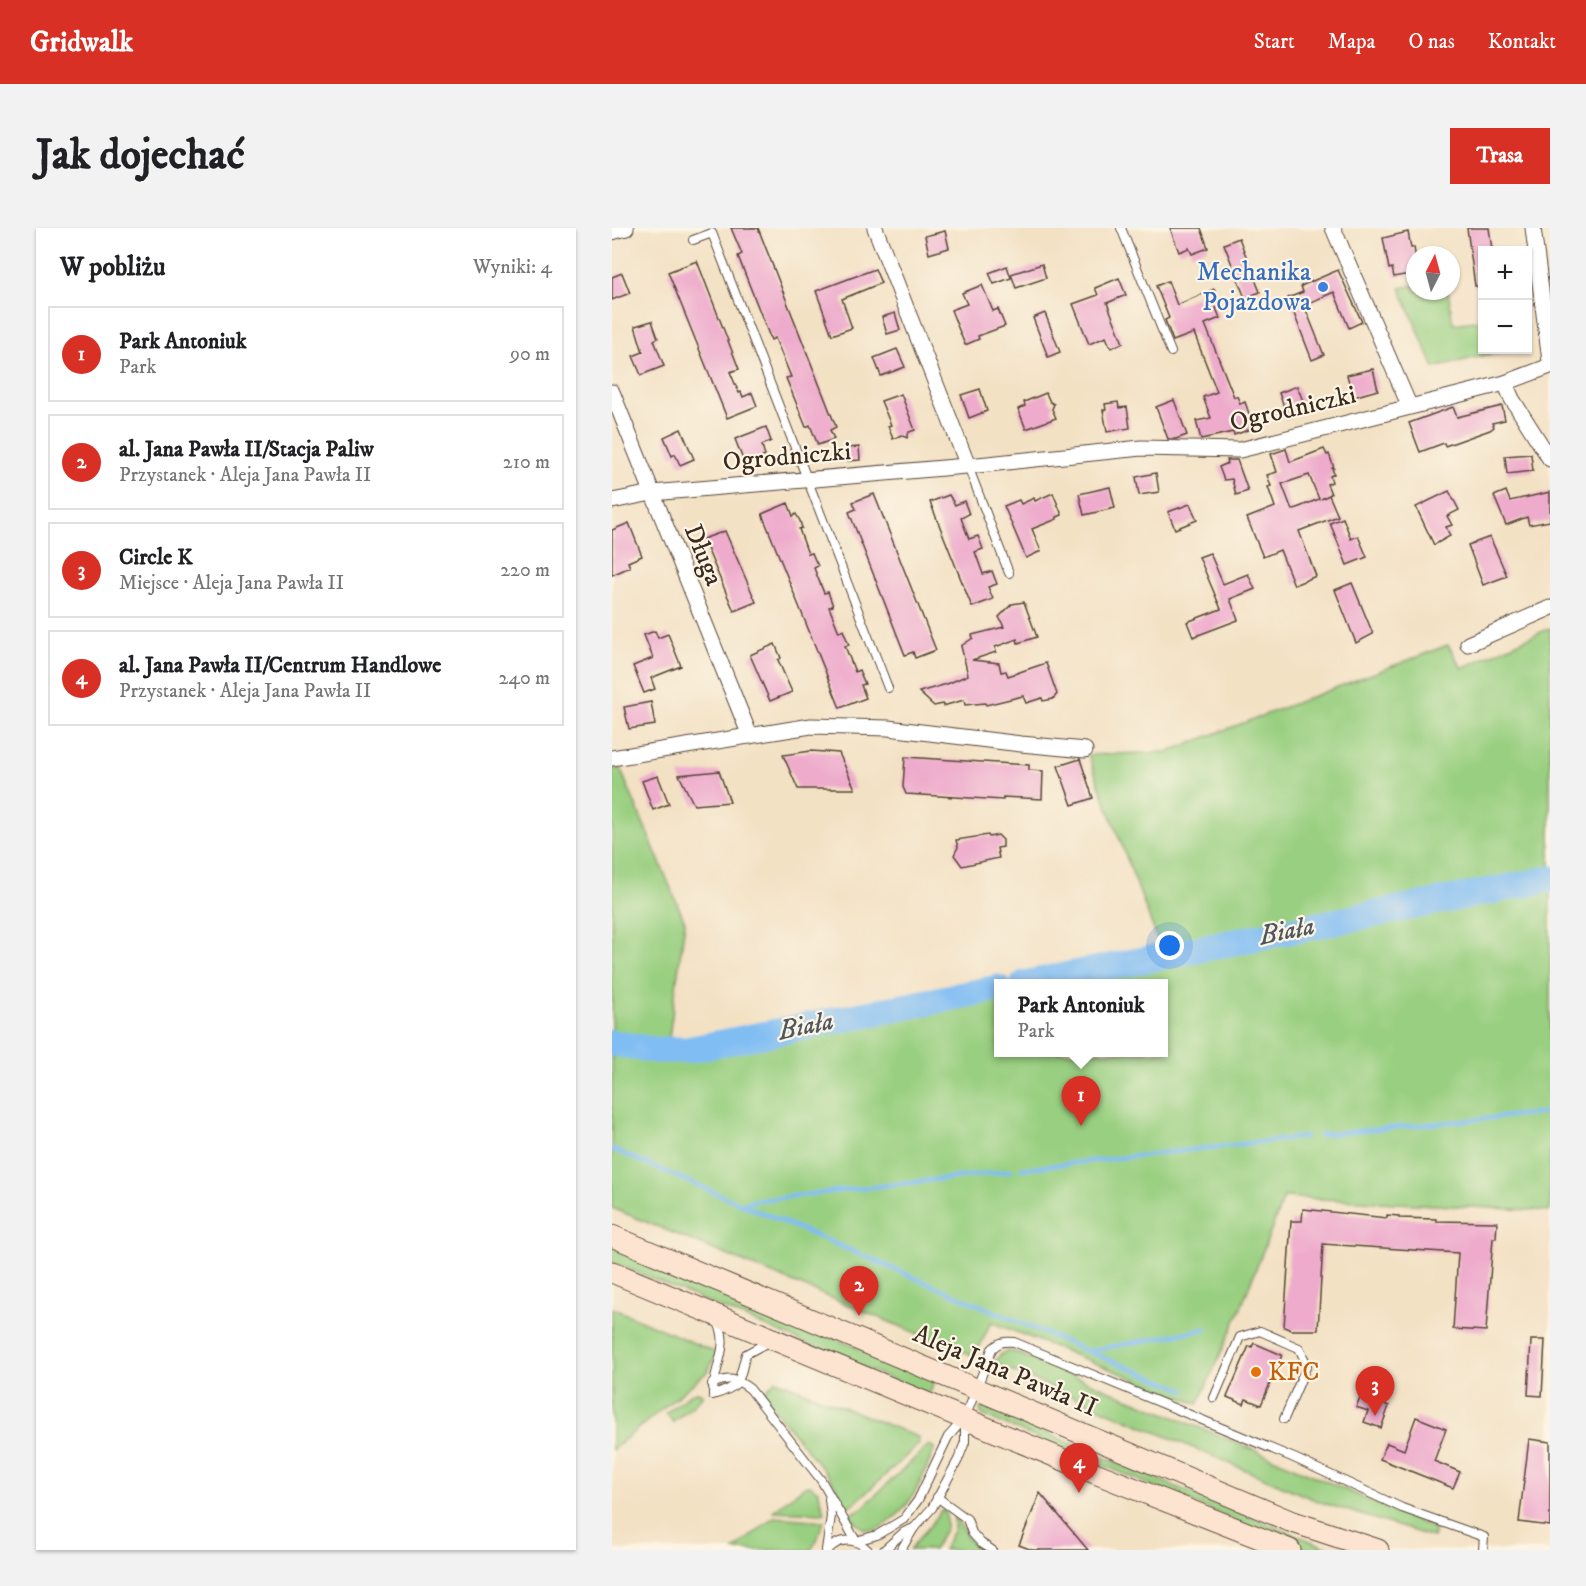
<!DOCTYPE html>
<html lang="pl">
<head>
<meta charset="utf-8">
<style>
  :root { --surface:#fff; --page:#f2f2f2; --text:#202124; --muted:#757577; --line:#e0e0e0; --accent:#d93025 }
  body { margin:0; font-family:"IM FELL DW Pica",serif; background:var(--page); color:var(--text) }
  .controls { position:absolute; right:18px; top:18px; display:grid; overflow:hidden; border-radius:0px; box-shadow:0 2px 4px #0004 }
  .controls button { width:54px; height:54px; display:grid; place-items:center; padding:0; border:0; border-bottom:2px solid var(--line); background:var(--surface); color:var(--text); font:30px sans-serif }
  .compass { position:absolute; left:794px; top:18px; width:54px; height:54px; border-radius:50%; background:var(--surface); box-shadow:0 2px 4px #0004; rotate:6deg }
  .you { position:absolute; left:558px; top:718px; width:21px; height:21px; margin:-15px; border:4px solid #fff; border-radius:50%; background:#1a73e8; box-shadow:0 0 0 9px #1a73e833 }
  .badge { display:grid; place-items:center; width:39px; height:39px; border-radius:50%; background:var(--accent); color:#fff; font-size:20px; font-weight:700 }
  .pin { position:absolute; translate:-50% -50px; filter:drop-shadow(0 2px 3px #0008) }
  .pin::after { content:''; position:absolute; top:32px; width:21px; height:18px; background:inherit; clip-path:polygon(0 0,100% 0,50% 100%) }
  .popup { position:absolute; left:382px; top:751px; width:174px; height:78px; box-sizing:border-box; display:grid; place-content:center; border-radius:0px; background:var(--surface); filter:drop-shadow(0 2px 4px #0005); font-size:20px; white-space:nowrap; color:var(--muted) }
  .popup b { font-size:22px; color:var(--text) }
  .popup::after { content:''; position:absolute; left:50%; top:100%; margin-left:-12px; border:12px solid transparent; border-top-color:var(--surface) }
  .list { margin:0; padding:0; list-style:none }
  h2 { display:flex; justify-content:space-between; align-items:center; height:78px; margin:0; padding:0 24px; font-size:26px }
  h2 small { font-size:20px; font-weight:400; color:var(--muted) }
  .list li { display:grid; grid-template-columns:39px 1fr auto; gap:18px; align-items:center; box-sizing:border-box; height:96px; margin:0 12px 12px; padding:0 12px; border:2px solid var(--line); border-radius:0px }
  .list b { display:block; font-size:22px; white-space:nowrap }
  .list p { margin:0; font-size:20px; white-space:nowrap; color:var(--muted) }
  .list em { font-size:20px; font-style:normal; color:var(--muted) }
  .map { position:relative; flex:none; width:938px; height:1322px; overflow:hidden; border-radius:0px }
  header { display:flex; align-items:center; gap:36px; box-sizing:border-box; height:84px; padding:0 30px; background:var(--accent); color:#fff }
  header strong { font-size:28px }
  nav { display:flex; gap:33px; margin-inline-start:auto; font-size:21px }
  .intro { display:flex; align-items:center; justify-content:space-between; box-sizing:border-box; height:144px; padding:0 36px }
  h1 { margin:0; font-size:42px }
  .button { padding:15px 27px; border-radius:0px; background:var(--accent); color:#fff; font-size:21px; font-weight:700 }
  main { display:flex; gap:36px; padding:0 36px }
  aside { flex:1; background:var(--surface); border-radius:0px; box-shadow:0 2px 4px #0004 }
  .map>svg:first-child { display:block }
</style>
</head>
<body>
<header>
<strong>Gridwalk</strong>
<nav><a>Start</a><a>Mapa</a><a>O nas</a><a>Kontakt</a></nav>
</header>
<div class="intro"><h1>Jak dojechać</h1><a class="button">Trasa</a></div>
<main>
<aside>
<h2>W pobliżu<small>Wyniki: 4</small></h2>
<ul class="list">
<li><span class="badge">1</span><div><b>Park Antoniuk</b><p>Park</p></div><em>90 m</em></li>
<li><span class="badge">2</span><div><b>al. Jana Pawła II/Stacja Paliw</b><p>Przystanek · Aleja Jana Pawła II</p></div><em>210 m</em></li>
<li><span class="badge">3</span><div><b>Circle K</b><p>Miejsce · Aleja Jana Pawła II</p></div><em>220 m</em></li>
<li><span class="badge">4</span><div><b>al. Jana Pawła II/Centrum Handlowe</b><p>Przystanek · Aleja Jana Pawła II</p></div><em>240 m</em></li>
</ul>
</aside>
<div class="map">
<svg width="938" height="1322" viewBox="0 0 938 1322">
  <rect width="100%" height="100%" fill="#fcf5e5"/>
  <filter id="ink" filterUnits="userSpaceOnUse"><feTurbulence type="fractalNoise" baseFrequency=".0167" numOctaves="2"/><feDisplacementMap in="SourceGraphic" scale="12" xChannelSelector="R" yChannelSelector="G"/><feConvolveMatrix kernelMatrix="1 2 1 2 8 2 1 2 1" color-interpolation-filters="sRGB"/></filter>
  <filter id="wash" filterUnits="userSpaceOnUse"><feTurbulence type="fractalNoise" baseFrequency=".008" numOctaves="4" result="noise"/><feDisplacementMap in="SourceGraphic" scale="24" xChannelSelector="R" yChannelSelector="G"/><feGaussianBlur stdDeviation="1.35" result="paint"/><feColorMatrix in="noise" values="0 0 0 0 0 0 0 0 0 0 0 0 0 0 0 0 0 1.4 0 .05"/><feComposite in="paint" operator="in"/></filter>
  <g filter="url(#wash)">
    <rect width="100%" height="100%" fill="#f3e1c4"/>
    <!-- green -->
    <g fill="#99cf80" stroke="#6a7c4f" stroke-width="1.5">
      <path d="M803,57v6h33l5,33 29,-4v30l19,1 -67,17 -34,-80z"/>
      <path d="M938,400v243l-389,78 -73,-194 79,-3 281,-107 14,23z"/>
      <path d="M8,540l65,154 -17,122 -56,-11v-264z"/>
      <path d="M938,651v332l-266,-14 -46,118 -40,89 -207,-82 -16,35 -363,-149v-162l47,9 28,-1 311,-63v61h166v-68l-131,-1z"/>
      <path d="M0,1018l323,134 -6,15 -317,-133z"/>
      <path d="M0,1080l105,45 -10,19 -95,78z"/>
      <path d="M395,1123l8,1 237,97 183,80 -2,8 -113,-35 -326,-139 6,-8z"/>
      <path d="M164,1152l142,57 1,7 -64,59 -10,5 -11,-25 -72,-89z"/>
      <path d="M86,1164l5,3 -8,9 -22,18 -7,-9 24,-19z"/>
      <path d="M371,1179l104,43 -4,7 -101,-42 -2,-5z"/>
      <path d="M317,1217l6,3c-12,28 -21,56 -47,75 -7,5 -16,10 -25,5 -5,-3 -10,-9 -14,-13l13,-7z"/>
      <path d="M488,1228l233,94h-23l-25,-9 -187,-78 -1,-4z"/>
      <path d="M198,1257l8,6 7,22 -52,-2 32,-25z"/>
      <path d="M329,1282l5,2v16l-13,22h-23c9,-14 23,-24 31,-40z"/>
      <path d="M162,1289l50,4 -7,19 -6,10h-77z"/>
      <path d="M342,1289c10,10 13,25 24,33h-35l11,-21z"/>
    </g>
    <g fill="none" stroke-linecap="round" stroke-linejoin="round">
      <!-- stream -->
      <g stroke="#80bdf3" stroke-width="4.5">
        <path d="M708,907l230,-23"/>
        <path d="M0,921l475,202 98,39"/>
        <path d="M409,941l284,-32"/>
        <path d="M129,977l10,-4 260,-30"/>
        <path d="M476,1123l118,-22"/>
      </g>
      <!-- river -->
      <g stroke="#80bdf3" stroke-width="27">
        <path d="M412,756l526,-105"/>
        <path d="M0,815l42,7h33l311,-62"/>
      </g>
    </g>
    <g id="blocks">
      <!-- building -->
      <g fill="#eeabcc" fill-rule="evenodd">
        <path d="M119,0h27l78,199 -6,3 4,9 -16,6 -8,-20 -4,2 -20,-49 5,-1 -16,-39 -4,2 -33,-84 4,-2z"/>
        <path d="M558,0h31l7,20 -16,6 -3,-6 -10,4z"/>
        <path d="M855,0h22l3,22h-10v36h-7z"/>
        <path d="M333,3l4,17 -20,6 -4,-18z"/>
        <path d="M796,4l3,16 3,-1 1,7v19l-21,4 -2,-9 -3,1 -6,-31z"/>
        <path d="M627,10l21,54 -15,6 -21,-54z"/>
        <path d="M85,33l42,108 -9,3 9,21 2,-1 2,5 9,-4 5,13 -30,12 -59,-146z"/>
        <path d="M430,36l4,14 -30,10 -5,-14z"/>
        <path d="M395,38l4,12 -17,6 -5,-11z"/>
        <path d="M263,41l6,14 -39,16 10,29 -20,7 -16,-44z"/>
        <path d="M726,42l24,52 -13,6 -15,-36 -30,13 20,50 -12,5 -24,-62 15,-6 -2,-6z"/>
        <path d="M10,45l8,20 -18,7v-23z"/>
        <path d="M507,50l7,17 -19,8 16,40 -12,5 -5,-11 -17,7 -16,-40 25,-9 -3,-7z"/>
        <path d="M556,53l9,24 37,-16 7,17 -5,2 4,10 -15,6 29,73 3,-1 3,8 5,-2 9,26 -20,7 -1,-3 -32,7 -5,-18 15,-3 -8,-21 14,-5 -23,-59 -21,8 -8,-21 4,-2 -13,-32z"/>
        <path d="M370,57l11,26 5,-2 7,17 -27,10 1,3 -14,6 -14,-35 16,-6 -5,-11z"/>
        <path d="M283,85l5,17 -13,4 -5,-17z"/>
        <path d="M433,85l15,39 -12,5 -15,-39z"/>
        <path d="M40,93l6,17 -4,2 10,26 -23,9 -8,-19 10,-4 -8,-26z"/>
        <path d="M285,121l8,18 -24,9 -7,-18z"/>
        <path d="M761,141l5,21 -25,7 -6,-22z"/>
        <path d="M685,158l10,25 -19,7 -9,-25z"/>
        <path d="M368,161l7,22 -18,7 -8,-23z"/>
        <path d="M434,165l4,9 4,2 -2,5 4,9 -30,11 -8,-20 7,-3 -1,-4z"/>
        <path d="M289,166l14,36 -6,2 -2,6 -6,-3 -8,4 -5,-13 3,-1 -10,-24z"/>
        <path d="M562,172l13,35 -11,4h-8l-12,-32z"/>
        <path d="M506,174l1,6 8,-1 3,21 -23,4 -4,-22h3l-1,-6z"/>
        <path d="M890,178l3,14 -13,3 2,4 -4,3 -45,16 -1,-3 -24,9 -11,-29 44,-16 4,10z"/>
        <path d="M154,199l5,14 -9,4 3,11 -20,9 -10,-26z"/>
        <path d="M69,201l13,30 -14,6 -5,-11 -3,2 -8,-19z"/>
        <path d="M247,219l1,13 -13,1 -1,-13z"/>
        <path d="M674,221l4,13 34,-13 3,6 2,-1 5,14h-2l2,6 -4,2 2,6 -5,2 4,10 -10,5 8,-4 9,21 -39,15 17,45 -22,9 -14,-35 -17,7 -16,-39 28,-11 -7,-20 3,-1 -4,-11 10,-3 -6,-18zM697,247l10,24 -27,11 -10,-26z"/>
        <path d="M919,226l2,17 -26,3 -2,-18z"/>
        <path d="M615,232h10l11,31 -12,4 -4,-16 -8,1 -5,-13 9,-4z"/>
        <path d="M544,245l3,19 -20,3 -3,-18z"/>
        <path d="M498,259l5,21 -31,7 -5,-21z"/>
        <path d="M837,263l10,19 -12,6 5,9 -6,2 4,9 -16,9 -18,-38z"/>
        <path d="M894,263l4,10 40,-9v29l-21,4 -2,-8 -21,8 -12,-29z"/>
        <path d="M441,265l9,22 -5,2v2l-25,10 9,22 -15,7 -22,-52 15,-6 2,4 13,-6 1,3z"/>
        <path d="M262,266l62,156 -21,8 -2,-6 -8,3 -56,-143 7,-3 -3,-7z"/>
        <path d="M337,267l6,10 9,-4 5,13 -8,4 8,21 9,-3 5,13 -8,3 8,22 9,-3 5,13 -9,3 5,12 -21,8 -42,-105z"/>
        <path d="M176,275l5,13 3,-2 4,7 2,7 -3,1 9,25 4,-1 3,7 3,6 -4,2 10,25 4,-1 5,14 -4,1 10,25 4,-2 6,15 -4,1 10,26 4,-2 6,14 -4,1 5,13 -26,10 -78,-194z"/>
        <path d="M578,276l7,16 -22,9 -7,-17z"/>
        <path d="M731,290l8,21 7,-3 9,21 -20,8 -17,-42z"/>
        <path d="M17,295l13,33 -14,6 2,5 -18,8v-45z"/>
        <path d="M113,303l31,71 -22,9 -31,-72z"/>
        <path d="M878,309l17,39 -24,9 -15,-40z"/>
        <path d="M598,325l13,31 25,-10 7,15 -25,10 8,21 -45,17 -6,-15 34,-13 -22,-52z"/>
        <path d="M740,355l21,51 -17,9 -21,-53z"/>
        <path d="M412,374l13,35 -19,6 -1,-4 -22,8 1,5 -24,8 27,3 2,9 5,-1 2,5 38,-13 11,31 -4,5 -10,2 -1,-3 -16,5 -3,-7 -37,9 -1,-2 -20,2 -1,-5 -21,6v-2l-9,2 -15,-14 28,-8 21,-9 -7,-29 12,-8 -1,-3 32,-8 -5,-10 13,-13z"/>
        <path d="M43,403l3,7 10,-4 13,32 -30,12 4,11 -11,4 -11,-27 20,-8 -9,-23z"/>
        <path d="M163,416l6,14 -3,2 14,32 -22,9 -20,-46z"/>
        <path d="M39,474l4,23 -26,4 -5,-22z"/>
        <path d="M199,523l28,2 16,36h-57l-15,-34z"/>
        <path d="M293,529l124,8v5l14,1 -1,28 -39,-2v3l-97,-6 -3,-7z"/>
        <path d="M468,531l13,39 -21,7 -14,-39z"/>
        <path d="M107,543l11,31 -36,3 -15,-30z"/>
        <path d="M46,548l11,28 -16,6 -11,-29z"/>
        <path d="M376,607l1,2 9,-2 5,5v7l-6,1 2,10 -37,8 -8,-11 4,-8 -2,-7z"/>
        <path d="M691,981l84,9v-3l12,1v2l37,1v2l61,1 -1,16h-3l-7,93 -33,-2 5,-76 -135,-9 -5,86h-27l-7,-3 7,-106h11z"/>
        <path d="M919,1112h14l-3,56 -14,-1z"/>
        <path d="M642,1115l28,12 -21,50 -15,-6 -2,5 -17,-7 22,-51 3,1z"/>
        <path d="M749,1167l28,11 -8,22 -17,-6 4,-11 -12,-4z"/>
        <path d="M804,1189l30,12 -12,32 26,11 -7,16 -73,-29 7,-16 17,7z"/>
        <path d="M917,1211l21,3v84l-31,-4z"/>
        <path d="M428,1265l48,57h-56l-13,-5z"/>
      </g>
    </g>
  </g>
  <g filter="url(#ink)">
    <use href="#blocks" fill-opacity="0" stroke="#574537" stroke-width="1.5"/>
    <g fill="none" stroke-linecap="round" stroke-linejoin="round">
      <!-- service casing -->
      <g stroke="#574537" stroke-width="10">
        <g id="service">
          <path d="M509,0l50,124"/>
          <path d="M81,12l19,-7 176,455"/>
          <path d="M356,238l41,107"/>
          <path d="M105,1093c15,25 -5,48 -4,74 30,-9 25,-14 33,-41l22,-12"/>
          <path d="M100,1156c17,-7 24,-6 38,5l71,91 35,61"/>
          <path d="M602,1170l26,-61 20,-6 39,17 8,17 -23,54"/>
          <path d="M325,1269l30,22 5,14 9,10 11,7"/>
          <path d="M244,1313l21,-6 27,-16 14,-19 30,-63 15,-17"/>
          <path d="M214,1322l5,-34 -2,-17"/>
          <path d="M216,1322c12,-13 28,-12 40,0"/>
          <path d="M272,1322l20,-18 10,-4"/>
          <path d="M289,1322l13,-22 18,-20 26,-48 7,-18v-24l27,-69c7,-7 12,-8 22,-7l280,116 108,50 82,29 -1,13"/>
        </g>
      </g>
      <!-- minor casing -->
      <g stroke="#574537" stroke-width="17">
        <g id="minor">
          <path d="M263,0l93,238"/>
          <path d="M721,0l76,177"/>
          <path d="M921,0l17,133"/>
          <path d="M0,4l14,-4"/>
          <path d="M893,155l7,16 38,60"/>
          <path d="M0,164l138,344"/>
          <path d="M0,273l40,-8 326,-28 163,-17 99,2 265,-67 45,-17"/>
          <path d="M856,416l82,-36"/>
          <path d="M0,530l199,-32 77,2 133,16 64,6"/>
        </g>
      </g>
      <!-- secondary casing -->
      <g stroke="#574537" stroke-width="23">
        <g id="secondary">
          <path d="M0,1008l678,285 88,29"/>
          <path d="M0,1044l483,201 195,77"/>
        </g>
      </g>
      <!-- service -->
      <use href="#service" stroke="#fff" stroke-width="8"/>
      <!-- minor -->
      <use href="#minor" stroke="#fff" stroke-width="15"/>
      <!-- secondary -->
      <use href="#secondary" stroke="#fde4d1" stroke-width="21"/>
    </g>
  </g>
  <!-- markers -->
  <circle fill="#3f7fe0" stroke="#fcf5e5" stroke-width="2" cx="711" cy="59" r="6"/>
  <circle fill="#e8710a" stroke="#fcf5e5" stroke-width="2" cx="644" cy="1144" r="6"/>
  <g text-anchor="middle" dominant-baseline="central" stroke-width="4.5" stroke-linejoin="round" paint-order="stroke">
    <!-- shop labels -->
    <g font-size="26" fill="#366cbe" stroke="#fcf5e5" text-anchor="end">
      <text x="699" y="44">Mechanika<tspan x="699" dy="30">Pojazdowa</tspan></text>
    </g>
    <!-- street labels -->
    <g font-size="26" fill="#3b2a1e" stroke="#fcf5e5">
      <text transform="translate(681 181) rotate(-13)">Ogrodniczki</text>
      <text transform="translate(175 229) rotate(-5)">Ogrodniczki</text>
      <text transform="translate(91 327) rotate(68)">Długa</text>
      <text transform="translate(393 1143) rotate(23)">Aleja Jana Pawła II</text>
    </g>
    <!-- food labels -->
    <g font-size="26" fill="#c56008" stroke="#fcf5e5" text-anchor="start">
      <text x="656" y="1144">KFC</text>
    </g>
    <!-- water labels -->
    <g font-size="27" font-style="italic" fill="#50565e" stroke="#fcf5e5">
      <text transform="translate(675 703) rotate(-11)">Biała</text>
      <text transform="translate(194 798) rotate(-11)">Biała</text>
    </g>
  </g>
</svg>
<div class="controls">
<button>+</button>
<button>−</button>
</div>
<svg class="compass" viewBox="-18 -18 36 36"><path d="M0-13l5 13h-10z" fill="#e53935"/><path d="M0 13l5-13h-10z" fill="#757577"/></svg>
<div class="you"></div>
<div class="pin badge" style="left:469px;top:898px">1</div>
<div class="popup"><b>Park Antoniuk</b>Park</div>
<div class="pin badge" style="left:247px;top:1088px">2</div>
<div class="pin badge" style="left:763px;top:1188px">3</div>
<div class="pin badge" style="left:467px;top:1265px">4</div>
</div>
</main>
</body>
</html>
